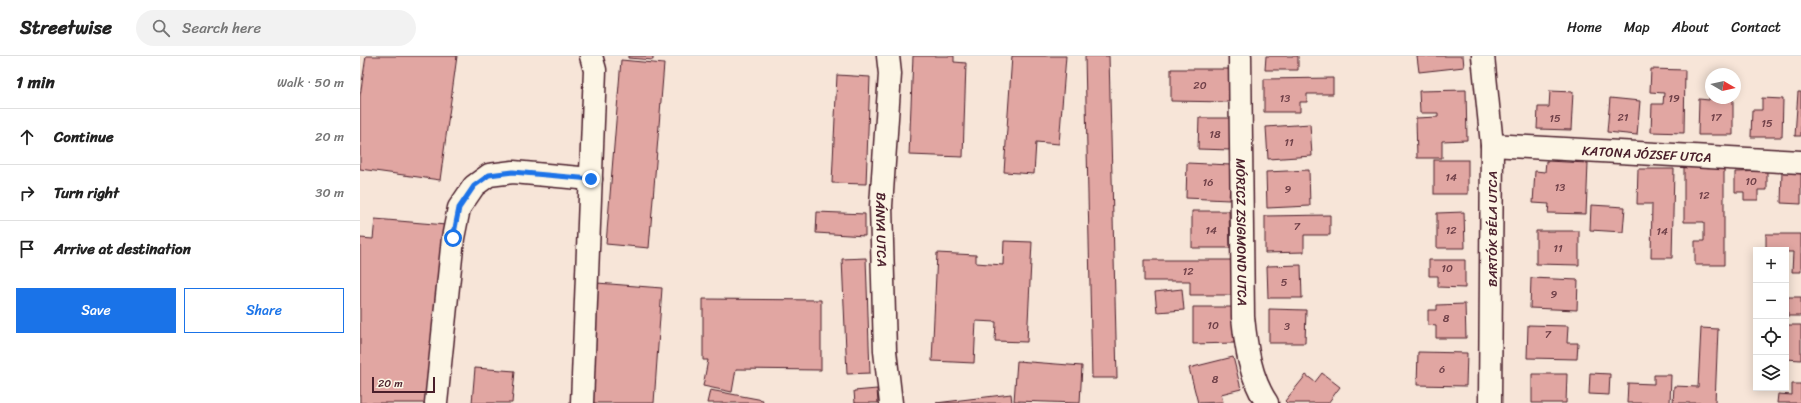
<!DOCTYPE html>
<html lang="en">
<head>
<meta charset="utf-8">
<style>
  :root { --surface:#fff; --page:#f2f2f2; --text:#222; --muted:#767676; --line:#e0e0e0; --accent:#1a73e8 }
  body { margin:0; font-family:Sriracha,sans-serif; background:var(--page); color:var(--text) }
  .controls { position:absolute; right:12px; bottom:12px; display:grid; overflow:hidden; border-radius:0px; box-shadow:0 2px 10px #0003 }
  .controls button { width:36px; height:36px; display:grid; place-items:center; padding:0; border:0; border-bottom:1px solid var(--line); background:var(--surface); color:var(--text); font:20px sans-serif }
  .compass { position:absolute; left:1345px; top:12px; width:36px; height:36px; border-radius:50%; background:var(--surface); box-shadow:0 2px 10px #0003; rotate:99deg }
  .scale { position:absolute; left:12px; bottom:10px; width:63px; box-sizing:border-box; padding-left:4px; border:2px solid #4a1f2b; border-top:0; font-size:11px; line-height:14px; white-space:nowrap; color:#4a1f2b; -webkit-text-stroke:3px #fcf5e5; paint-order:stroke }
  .stop { position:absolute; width:12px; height:12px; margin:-9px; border:3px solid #1a73e8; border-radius:50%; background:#fff }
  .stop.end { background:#1a73e8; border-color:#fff; box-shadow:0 1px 4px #0008 }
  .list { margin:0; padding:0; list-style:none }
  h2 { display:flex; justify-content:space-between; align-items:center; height:52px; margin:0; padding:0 16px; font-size:17px }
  h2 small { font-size:13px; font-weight:400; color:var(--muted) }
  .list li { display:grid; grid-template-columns:26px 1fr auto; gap:12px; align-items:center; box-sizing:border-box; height:56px; padding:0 16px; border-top:1px solid var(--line) }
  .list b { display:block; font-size:15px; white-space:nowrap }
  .list em { font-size:13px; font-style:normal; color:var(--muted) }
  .actions { display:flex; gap:8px; padding:12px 16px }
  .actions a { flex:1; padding:9px 0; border:1px solid var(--accent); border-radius:0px; text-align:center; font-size:14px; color:var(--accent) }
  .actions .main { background:var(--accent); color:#fff }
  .icon { flex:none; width:22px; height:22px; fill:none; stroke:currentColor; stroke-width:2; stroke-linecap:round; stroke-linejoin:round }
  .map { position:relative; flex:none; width:1441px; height:347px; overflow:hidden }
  header { display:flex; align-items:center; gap:24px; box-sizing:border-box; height:56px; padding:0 20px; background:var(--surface); border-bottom:1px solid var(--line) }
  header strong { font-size:19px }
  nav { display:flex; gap:22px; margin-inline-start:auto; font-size:14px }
  .search { width:280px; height:36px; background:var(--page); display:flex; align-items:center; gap:10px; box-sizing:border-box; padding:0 14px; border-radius:22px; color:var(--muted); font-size:15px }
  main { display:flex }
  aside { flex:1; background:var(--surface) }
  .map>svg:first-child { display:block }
</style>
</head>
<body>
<header>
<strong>Streetwise</strong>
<div class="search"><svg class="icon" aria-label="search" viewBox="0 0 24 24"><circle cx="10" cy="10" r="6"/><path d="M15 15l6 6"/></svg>Search here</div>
<nav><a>Home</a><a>Map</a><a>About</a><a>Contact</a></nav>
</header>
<main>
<aside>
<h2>1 min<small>Walk · 50 m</small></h2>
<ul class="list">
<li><svg class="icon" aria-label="ahead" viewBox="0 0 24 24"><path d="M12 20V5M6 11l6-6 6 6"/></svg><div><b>Continue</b></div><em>20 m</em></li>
<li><svg class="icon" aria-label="right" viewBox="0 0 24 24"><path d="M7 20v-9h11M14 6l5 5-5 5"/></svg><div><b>Turn right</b></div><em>30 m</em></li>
<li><svg class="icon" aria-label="arrive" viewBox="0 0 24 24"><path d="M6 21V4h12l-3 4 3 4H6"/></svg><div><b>Arrive at destination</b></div></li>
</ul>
<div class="actions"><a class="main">Save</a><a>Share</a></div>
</aside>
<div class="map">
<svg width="1441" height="347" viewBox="0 0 1441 347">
  <rect width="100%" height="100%" fill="#f7e5d8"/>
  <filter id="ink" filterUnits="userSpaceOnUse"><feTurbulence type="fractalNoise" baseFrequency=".025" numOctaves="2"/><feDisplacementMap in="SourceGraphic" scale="8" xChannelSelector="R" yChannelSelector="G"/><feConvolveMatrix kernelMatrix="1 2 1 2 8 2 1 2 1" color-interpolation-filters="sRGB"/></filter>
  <g filter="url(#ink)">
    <!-- building -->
    <g fill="#e1a6a2" stroke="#4a1f2b">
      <path d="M6,0h91l-17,124 -80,-11v-73z"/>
      <path d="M268,0h25v4l-25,-2z"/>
      <path d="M553,0h41v6l12,1 -3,94 -54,-2z"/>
      <path d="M652,0h54l-7,88 -23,-2 -2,32 -30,-2z"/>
      <path d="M725,0h24l8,322h-25z"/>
      <path d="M906,0h32v14h-33z"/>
      <path d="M1057,0h46l1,11 -45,5z"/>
      <path d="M261,4l43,4 -15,184 -43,-4z"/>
      <path d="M811,13h59v33l-59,-1z"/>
      <path d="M1291,13l34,1 -1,63 -33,-1 1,-28h11l1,-11 -14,-1z"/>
      <path d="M477,19l33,2 -4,107 -34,-1z"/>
      <path d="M973,22v16h-26v8h-7v10h-36v-33z"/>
      <path d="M1106,34l1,50 -25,1v17h-25l-1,-40 22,-1v-4h-18l-1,-22z"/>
      <path d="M1190,35l23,1 -2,38 -34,-1 1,-22h11z"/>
      <path d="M1438,36h3v44h-6z"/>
      <path d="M1350,37h1v5h22v37h-35l1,-36 10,1z"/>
      <path d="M1250,42l30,3 -3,34 -30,-3z"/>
      <path d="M1402,42l21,1 -1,38h-31l1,-27h10z"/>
      <path d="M839,62h32v32l-33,-1z"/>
      <path d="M950,68l2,32 -44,3 -2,-32z"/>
      <rect x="1074" y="104" width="34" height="34"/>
      <path d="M1186,105l42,2 -2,51 -38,-1 1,-9 -16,-1 2,-32 10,1z"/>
      <path d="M827,107l44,2 -2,35 -43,-2z"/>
      <path d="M1324,111h40v98h-29v-24h9v-19h-20z"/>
      <path d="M1278,113h36l-2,89h-21l1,-54h-15z"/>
      <path d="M949,114l1,36 -43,2 -1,-36z"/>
      <path d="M1407,115v19h-9v10h-14v-8h-9v-20z"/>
      <path d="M1422,116l19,1v31l-20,-1z"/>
      <path d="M1231,149l34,2 -2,25 -33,-2z"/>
      <path d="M832,155h37l1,37h-38z"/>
      <path d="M457,156l48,2v22l-49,-3z"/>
      <path d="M1104,156l1,36h-28v-35z"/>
      <path d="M970,159v20h-26v17l-39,1v-37z"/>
      <path d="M15,163l71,6 -15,178h-71v-165l13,1z"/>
      <path d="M1176,175h43v34l-43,-1z"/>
      <path d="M1406,178h35v38h-9l1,-20h-7v-2h-20z"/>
      <path d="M644,185l28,1 -5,100 -32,-1 1,-19 -20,-1 -2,42 -42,-2 5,-108 39,2v8l27,2z"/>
      <path d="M506,202l4,115 -23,1 -5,-115z"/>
      <path d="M784,204h88v35h-42v-14h-46z"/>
      <path d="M1069,204h36v28l-27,-1v-11h-9z"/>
      <path d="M941,209l1,33h-34l-1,-32z"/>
      <path d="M1171,222l47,2 -1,30 -47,-2z"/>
      <path d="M237,227l65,5 -8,115h-66z"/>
      <path d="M822,233l2,21 -27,2 -2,-20z"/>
      <rect x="1428" y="241" width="13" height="19"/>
      <path d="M343,243l118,1v70l-85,-1 -4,23 -29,-6 5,-26h-5z"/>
      <path d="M1105,248l1,34h-30v-12l-8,-1v-15h9v-5z"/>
      <path d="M833,251h41v36l-41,1z"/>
      <path d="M909,253l37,1 -1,33h-36z"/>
      <path d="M1168,269l40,1 -1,17h11l-1,16 -50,-1z"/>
      <path d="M1426,269h15v35l-15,-1z"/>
      <path d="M1341,272l17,1 -3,74h-42l1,-17 24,1z"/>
      <path d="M1058,296l49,1 -1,33 -49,-1z"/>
      <path d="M873,301l8,32 -20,5 2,8 -25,1 -9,-35z"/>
      <path d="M657,305l65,5 -2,37 -66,-2z"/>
      <path d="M115,312l40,3 -3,32h-40z"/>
      <path d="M962,317l18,14 -12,16h-41l-2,-2 21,-26 9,7z"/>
      <path d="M1230,317l20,1 -1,21 -20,-1z"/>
      <path d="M1172,318h35l-1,29h-34z"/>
      <path d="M1294,319h17l-1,28h-43l1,-20 26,1z"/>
      <path d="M1432,328h9v19h-24l1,-9 14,1z"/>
      <path d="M517,333l1,14h-23l-1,-12z"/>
      <path d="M350,334l53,10 -1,3h-55z"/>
      <path d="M651,338l1,9h-76z"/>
    </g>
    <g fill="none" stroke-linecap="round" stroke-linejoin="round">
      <!-- minor casing -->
      <g stroke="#4a1f2b" stroke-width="25">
        <g id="minor">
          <path id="s1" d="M528,0l2,18 -9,132 4,145 6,52"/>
          <path id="s2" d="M880,0l3,261c3,29 7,61 24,86"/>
          <path d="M1123,0l9,89 -2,258"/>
          <path id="s3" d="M1132,89l309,17"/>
          <path d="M76,347l17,-165 6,-30 15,-22 15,-11 24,-3 78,7"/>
          <path d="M222,347l13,-333 -4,-14"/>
        </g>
      </g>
      <!-- minor -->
      <use href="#minor" stroke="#fcf5e5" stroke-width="22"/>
    </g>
  </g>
  <g fill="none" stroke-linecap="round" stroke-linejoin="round" filter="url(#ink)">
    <!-- route -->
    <path stroke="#1a73e8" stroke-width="5" d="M93,182l6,-30 15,-22 15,-11 24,-3 78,7"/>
  </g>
  <g text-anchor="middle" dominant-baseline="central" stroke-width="4" stroke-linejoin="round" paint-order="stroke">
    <!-- number labels -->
    <g font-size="11" fill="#704149">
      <text x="840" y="29">20</text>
      <text x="925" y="42">13</text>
      <text x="1314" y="42">19</text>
      <text x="1263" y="61">21</text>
      <text x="1356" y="61">17</text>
      <text x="1195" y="62">15</text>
      <text x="1407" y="67">15</text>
      <text x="855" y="78">18</text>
      <text x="929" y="86">11</text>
      <text x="1091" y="121">14</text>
      <text x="1391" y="125">10</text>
      <text x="848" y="126">16</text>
      <text x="1200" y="131">13</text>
      <text x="928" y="133">9</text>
      <text x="1344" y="139">12</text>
      <text x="937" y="170">7</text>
      <text x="851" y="174">14</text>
      <text x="1091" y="174">12</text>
      <text x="1302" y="175">14</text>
      <text x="1198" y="192">11</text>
      <text x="1087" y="212">10</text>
      <text x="828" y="215">12</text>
      <text x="924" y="226">5</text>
      <text x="1194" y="238">9</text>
      <text x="1086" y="262">8</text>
      <text x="853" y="269">10</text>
      <text x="927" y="270">3</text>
      <text x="1188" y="278">7</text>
      <text x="1082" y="313">6</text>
      <text x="855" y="323">8</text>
    </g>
    <!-- street labels -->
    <g font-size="13" fill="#4a1f2b" stroke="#fcf5e5">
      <text stroke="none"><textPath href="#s3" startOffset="155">KATONA JÓZSEF UTCA</textPath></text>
      <text transform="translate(1132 173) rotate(-90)">BARTÓK BÉLA UTCA</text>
      <text stroke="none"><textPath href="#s1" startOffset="174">BÁNYA UTCA</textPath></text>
      <text stroke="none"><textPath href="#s2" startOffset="176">MÓRICZ ZSIGMOND UTCA</textPath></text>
    </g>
  </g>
</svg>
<div class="controls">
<button>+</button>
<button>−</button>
<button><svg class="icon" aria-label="locate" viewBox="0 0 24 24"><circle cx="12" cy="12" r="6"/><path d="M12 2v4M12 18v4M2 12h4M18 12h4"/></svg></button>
<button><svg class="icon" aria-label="layers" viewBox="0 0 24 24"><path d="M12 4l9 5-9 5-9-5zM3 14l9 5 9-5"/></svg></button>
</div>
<svg class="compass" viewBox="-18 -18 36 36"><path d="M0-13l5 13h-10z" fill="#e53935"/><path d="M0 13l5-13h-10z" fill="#767676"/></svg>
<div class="scale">20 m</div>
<div class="stop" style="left:93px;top:182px"></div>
<div class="stop end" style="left:231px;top:123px"></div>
</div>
</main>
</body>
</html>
